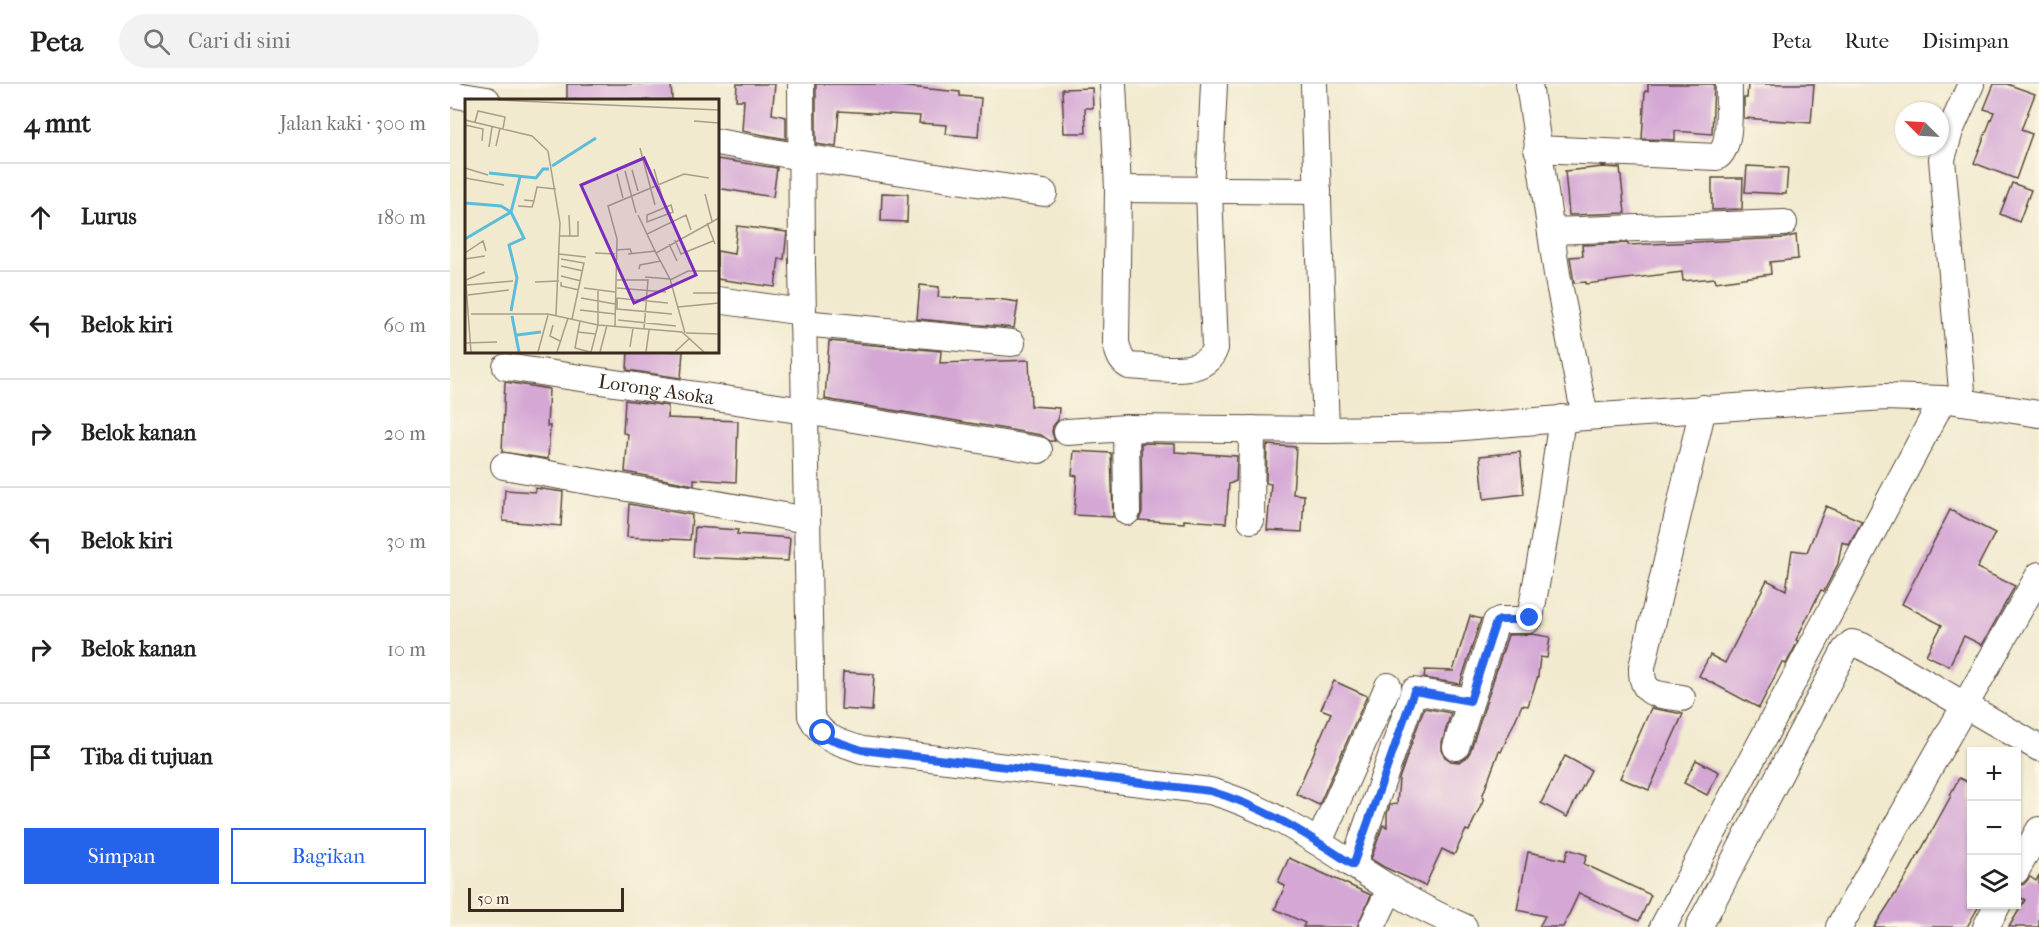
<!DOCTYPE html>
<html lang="id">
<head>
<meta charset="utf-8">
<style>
  :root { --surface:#fff; --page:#f2f2f2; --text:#222; --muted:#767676; --line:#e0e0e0; --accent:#2563eb }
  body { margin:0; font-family:"IM FELL French Canon",serif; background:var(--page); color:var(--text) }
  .controls { position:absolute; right:18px; bottom:18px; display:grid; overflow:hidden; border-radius:0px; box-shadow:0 2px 4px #0004 }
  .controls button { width:54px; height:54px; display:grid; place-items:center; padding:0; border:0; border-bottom:2px solid var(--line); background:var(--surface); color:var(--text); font:30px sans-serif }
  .compass { position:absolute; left:1445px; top:18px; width:54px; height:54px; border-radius:50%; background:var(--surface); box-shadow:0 2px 4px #0004; rotate:294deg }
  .scale { position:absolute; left:18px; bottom:15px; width:156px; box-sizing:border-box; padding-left:6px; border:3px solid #3b2a1e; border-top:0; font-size:16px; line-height:21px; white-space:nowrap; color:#3b2a1e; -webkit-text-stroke:4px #fcf5e5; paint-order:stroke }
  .stop { position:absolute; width:18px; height:18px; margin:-14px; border:4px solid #2563eb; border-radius:50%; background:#fff }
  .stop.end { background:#2563eb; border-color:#fff; box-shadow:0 2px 6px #0008 }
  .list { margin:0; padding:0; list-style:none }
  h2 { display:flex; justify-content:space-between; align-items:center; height:78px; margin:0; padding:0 24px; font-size:26px }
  h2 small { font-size:20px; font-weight:400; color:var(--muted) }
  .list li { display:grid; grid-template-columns:39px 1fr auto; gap:18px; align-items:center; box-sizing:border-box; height:108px; padding:0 24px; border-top:2px solid var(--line) }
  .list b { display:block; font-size:22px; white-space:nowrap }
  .list em { font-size:20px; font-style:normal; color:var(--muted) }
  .actions { display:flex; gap:12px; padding:18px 24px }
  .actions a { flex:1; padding:14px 0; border:2px solid var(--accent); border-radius:0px; text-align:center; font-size:21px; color:var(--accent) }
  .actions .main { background:var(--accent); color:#fff }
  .icon { flex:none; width:33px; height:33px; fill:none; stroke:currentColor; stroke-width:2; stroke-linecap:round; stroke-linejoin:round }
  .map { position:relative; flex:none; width:1589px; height:843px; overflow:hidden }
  header { display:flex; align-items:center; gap:36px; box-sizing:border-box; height:84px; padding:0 30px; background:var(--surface); border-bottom:2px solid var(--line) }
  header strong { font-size:28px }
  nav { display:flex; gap:33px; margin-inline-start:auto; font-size:21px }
  .search { width:420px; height:54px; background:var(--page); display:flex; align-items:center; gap:15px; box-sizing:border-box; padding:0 21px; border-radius:33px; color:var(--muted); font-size:22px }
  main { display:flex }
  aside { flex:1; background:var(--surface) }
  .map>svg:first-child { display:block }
</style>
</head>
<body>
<header>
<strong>Peta</strong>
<div class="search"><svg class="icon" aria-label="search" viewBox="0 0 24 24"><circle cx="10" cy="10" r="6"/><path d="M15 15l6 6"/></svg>Cari di sini</div>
<nav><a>Peta</a><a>Rute</a><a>Disimpan</a></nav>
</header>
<main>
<aside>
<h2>4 mnt<small>Jalan kaki · 300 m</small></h2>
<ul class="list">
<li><svg class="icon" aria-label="ahead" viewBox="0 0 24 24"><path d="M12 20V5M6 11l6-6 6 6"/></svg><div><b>Lurus</b></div><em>180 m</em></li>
<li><svg class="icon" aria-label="left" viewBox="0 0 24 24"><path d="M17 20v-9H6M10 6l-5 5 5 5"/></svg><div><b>Belok kiri</b></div><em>60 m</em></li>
<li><svg class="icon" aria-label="right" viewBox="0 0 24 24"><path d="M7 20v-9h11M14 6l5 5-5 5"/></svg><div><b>Belok kanan</b></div><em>20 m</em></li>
<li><svg class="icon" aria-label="left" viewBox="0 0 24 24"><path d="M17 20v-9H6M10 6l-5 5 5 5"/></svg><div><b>Belok kiri</b></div><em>30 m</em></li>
<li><svg class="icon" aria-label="right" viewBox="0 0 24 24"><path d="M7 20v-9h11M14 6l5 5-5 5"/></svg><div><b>Belok kanan</b></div><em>10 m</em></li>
<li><svg class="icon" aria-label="arrive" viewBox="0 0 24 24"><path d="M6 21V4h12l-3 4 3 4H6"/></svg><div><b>Tiba di tujuan</b></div></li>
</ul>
<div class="actions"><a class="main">Simpan</a><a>Bagikan</a></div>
</aside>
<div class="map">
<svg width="1589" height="843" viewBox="0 0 1589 843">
  <rect width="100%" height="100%" fill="#fcf5e5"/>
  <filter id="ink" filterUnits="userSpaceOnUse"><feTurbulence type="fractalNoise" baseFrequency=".0167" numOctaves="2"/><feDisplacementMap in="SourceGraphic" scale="12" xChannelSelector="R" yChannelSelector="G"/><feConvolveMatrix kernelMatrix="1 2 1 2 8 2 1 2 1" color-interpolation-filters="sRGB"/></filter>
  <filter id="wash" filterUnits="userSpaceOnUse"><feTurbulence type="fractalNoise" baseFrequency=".008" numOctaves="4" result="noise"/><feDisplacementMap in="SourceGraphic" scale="24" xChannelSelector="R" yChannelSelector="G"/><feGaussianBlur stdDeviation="1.35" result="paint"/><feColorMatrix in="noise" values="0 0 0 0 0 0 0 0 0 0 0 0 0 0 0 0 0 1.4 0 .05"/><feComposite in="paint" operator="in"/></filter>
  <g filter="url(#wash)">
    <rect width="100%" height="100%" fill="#f1eacf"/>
    <g id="blocks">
      <!-- building -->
      <g fill="#d4a7d5">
        <path d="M117,0h104l1,16h-105z"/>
        <path d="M287,0h38l-3,30 14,3v22l-44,-8 2,-31h-8z"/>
        <path d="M366,0h62l82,8v4l21,2 -3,39 -32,-3 1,-9 -28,-2 1,-7 -81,-5 -3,36 -20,-3z"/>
        <path d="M1198,0h66l-2,50 -37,-3v9l-33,-1 3,-48h3z"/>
        <path d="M1298,0h66l-3,39 -67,-5v-20h3z"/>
        <path d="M1544,0h13l28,10 -14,36 11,4 -16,45 -42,-16 20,-51 -10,-3z"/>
        <path d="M642,4l1,20h-8l1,25h-22l-2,-44z"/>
        <path d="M267,75l60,9 -4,29 -56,-9z"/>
        <path d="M1297,82l41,2 -2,26 -41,-2z"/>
        <path d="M1153,83l17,1 5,45 -56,2 -4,-44z"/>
        <path d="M1262,94h31l-1,31 -30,1z"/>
        <path d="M1562,99l19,7 -12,32 -19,-8z"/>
        <path d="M432,109l26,1 -1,28 -26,-1z"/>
        <path d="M287,142l50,6 -3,27h-5l-4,28 -58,-8v-28l17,3z"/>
        <path d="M1346,151l2,24 -28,3 1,12 -55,8 -1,-4 -32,3 -1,-9 -96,12v-2l-12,1 -4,-26 13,-1 -1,-11 46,-2v2l157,-7z"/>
        <path d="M470,201l19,2 -1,10 59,2 21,3 -4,26 -97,-9z"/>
        <path d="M379,257l112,10 -1,12 89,-3 2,46 28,2 -1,12 -5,6 -1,6 3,9h-5l-9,-6 -216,-36z"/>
        <path d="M178,267h55l-2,27 -54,-8z"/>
        <path d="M55,298l44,7 -2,37h3l-2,33 -46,-7z"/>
        <path d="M175,316l43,6 -1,12 71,3 -2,61 -42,-3v6l-69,-13 3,-38 -5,-1z"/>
        <path d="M691,359l34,1v8l62,4 -1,25 -7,3 -3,39 -42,-3v3l-45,-3 3,-8z"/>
        <path d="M817,361l29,2 -3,47 11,1 -2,37 -35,-2 4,-46 -5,-1z"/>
        <path d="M624,367l37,2 2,64 -39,-2 3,-39 -5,-1z"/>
        <path d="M1070,368l4,42 -40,5 -4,-43z"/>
        <path d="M85,404l28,4 -2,34 -58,-5 2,-31 30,2z"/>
        <path d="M179,420l63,11 -2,25 -63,-3z"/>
        <path d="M1376,422l36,15 -13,24 -7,-3 -4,22 -14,27 -3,-1 -25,50 2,1 -12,23 -4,-2 -23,46 -60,-32 11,-21 15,8 42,-83 19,10 6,-40 15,2z"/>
        <path d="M1500,426l45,23 -18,35 38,18 -33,59 -18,-9 -15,30 -23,-11 16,-30 -40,-21z"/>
        <path d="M245,443l43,3 -1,4 53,4 -2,23 -95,-4z"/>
        <path d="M1020,532l11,3 -21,65 -36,-6 1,-8 28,1z"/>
        <path d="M1082,550l18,3 -3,21 -7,-1 -2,19 -10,30 -6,-1 -21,47 -2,-1 -17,46 2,1 -15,33 -3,-1 -12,25 -12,-6 -17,37 -41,-19 -13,-8 12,-34 4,2v-13l3,-9 7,-1 2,-25 25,-71 27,5 -9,29v9l3,6 6,4 8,1 7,-4 4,-6 38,-117z"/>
        <path d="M393,588l31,2 -2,37 -31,-2z"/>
        <path d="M884,597l33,15 -48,109 -23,-11 35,-81 -10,-4z"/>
        <path d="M1201,624l32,6 -34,76 -29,-12z"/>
        <path d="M1115,672l26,14 -24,47 -26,-14z"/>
        <path d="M1246,676l23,12 -12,23 -23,-12z"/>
        <path d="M1509,694l12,6v120h9l-13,23h-93l31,-48 46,-83 -1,-1z"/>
        <path d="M1118,765l19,6 -3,9 67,31 -12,26 -60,-28 -16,34h-24l6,-11 -28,-6 11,-58 37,8z"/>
        <path d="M839,774l82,37 -14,32h-54l2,-4 -30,-14 10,-23 -7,-4z"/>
        <path d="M1589,791v52h-30l16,-27 -9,-5v-9l8,-2 6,-7 6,4z"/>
      </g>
    </g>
  </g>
  <g filter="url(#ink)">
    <use href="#blocks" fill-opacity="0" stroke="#564739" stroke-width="1.5"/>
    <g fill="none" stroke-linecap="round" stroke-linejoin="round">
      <!-- minor casing -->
      <g stroke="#564739" stroke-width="28">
        <g id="minor">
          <path d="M351,0l1,181 9,451c12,24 28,26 51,34l348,41c68,19 122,62 181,98 23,15 47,27 73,38"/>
          <path d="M663,0l5,105 -2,153c2,10 4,19 13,24 27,1 76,13 86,-18l-6,-157 5,-107"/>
          <path d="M864,0l12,346 126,-2 133,-11"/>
          <path d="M1079,0l28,190 28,143 300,-20 58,2 96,15"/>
          <path d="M0,10l37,6"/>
          <path d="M267,58l84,15 243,36"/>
          <path d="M1087,65l180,8c16,-10 11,-55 12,-73"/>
          <path d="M668,105l200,2"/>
          <path d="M1101,147l233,-8"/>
          <path d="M267,216l86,12"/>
          <path d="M353,239l209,20"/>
          <path id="s1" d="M56,283l299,44 234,39"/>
          <path d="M1513,318l-21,-243 8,-28 21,-47"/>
          <path d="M676,344l1,84"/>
          <path d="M617,348l59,-4 200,2"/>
          <path d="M54,382l303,54"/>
          <path d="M801,436l1,-91"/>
          <path d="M1232,614c-24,-4 -41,-1 -40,-31l61,-259"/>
          <path d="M1006,663l40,-125 4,-2h28l2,-2 17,-94 15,-106"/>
          <path d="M869,758l69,-156"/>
          <path d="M903,781l61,-174 56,10"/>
          <path d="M1566,787l23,-41"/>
          <path d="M922,843l18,-38"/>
          <path d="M1213,843l280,-528"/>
          <path d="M1249,843l146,-277 7,-7 10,3 177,102"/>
          <path d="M1389,843l200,-352"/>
          <path d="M1536,843l12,-23"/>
        </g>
      </g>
      <!-- minor -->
      <use href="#minor" stroke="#fff" stroke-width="26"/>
    </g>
  </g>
  <g fill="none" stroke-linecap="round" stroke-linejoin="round" filter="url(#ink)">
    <!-- route -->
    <path stroke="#2563eb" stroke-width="8" d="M373,649l4,5 35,12 348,41c53,15 98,44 143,74l61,-174 56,10 26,-79 4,-2h28l2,-2"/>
  </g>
  <g text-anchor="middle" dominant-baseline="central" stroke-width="6" stroke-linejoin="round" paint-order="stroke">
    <!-- street labels -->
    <g font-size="20" fill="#3b2a1e" stroke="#fcf5e5">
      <text stroke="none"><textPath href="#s1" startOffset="152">Lorong Asoka</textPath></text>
    </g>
  </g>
  <!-- overview -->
  <g transform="translate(15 15)">
    <rect width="254" height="254" fill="#f1eacf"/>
    <path fill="none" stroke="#5cbcda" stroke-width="3" d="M87,67l44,-28M24,74l47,5 7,-9h6M0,104l36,3 10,6 13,26 -15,7 8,33 -6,33M0,140l46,-27 9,-35M47,217l7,36M52,236l24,-3"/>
    <path fill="none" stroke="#a89d88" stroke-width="1.5" d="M33,1l221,10M0,21l67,16 16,15 12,72 -4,92M229,22l25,2M10,23l3,-11 27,6 -2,12M0,26l18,4 -1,12M31,47l4,-18M24,48l3,-20M175,49l15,57M0,69l23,7M189,70l9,31M167,71l6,21M160,72l11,42M152,75l6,24M0,79l39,7M240,95l7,27M59,101l10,1 3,-14 19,2M206,106l2,7 -26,10v-7zM53,107l14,1 2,-6M104,116l1,22M173,116l9,19M242,124l8,21M95,137h18v-15M210,141l6,14 32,-13M204,145l8,17M151,151l14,-1 2,5M0,154l18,-12 3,10M130,154l20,1M191,154l-9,-19 39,-19 5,15M94,155l27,3M163,155l28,-3M0,160l20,-3M96,160l23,4 -12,56M96,167l22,5M174,170l1,-4 21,-4M0,172l6,81M96,177l20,5M180,178l25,2M1,181l19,-8M152,181h31l-4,49M205,181l18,-9h31M70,183l24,-1M96,183v4l18,4M2,186l46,-4M119,189l31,4M152,189l49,4M228,194h26M3,196l41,-5M116,199l34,6M203,204l-51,-5v11l55,5M213,208l41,-4M115,211l35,4M6,215h77l50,11 84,7 22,20M153,221l58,6M115,222l-5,27 15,4M88,226l-3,11 10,5M150,227l2,-87 -9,-33 76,-32 25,4M112,233l19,2M220,234l-15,-54 -14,-26 63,-35M221,234l33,1M0,244l32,-1M165,248l3,-19M73,253l10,-37M92,253l11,-34M126,253l7,-27v-34M135,253l7,-27M181,253l3,-22M210,253l15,-14"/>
    <path fill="#7b2cbf" fill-opacity="0.15" stroke="#7b2cbf" stroke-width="3" d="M179,59l52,117 -62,28 -53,-118z"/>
    <rect width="254" height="254" fill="none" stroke="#3b2a1e" stroke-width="3"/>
  </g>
</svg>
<div class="controls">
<button>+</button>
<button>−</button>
<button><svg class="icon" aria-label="layers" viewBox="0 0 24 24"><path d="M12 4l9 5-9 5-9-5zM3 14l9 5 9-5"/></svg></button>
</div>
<svg class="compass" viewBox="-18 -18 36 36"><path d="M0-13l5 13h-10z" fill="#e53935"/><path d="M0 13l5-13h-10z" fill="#767676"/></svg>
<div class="scale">50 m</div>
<div class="stop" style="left:373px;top:649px"></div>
<div class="stop end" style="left:1080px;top:534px"></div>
</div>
</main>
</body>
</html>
